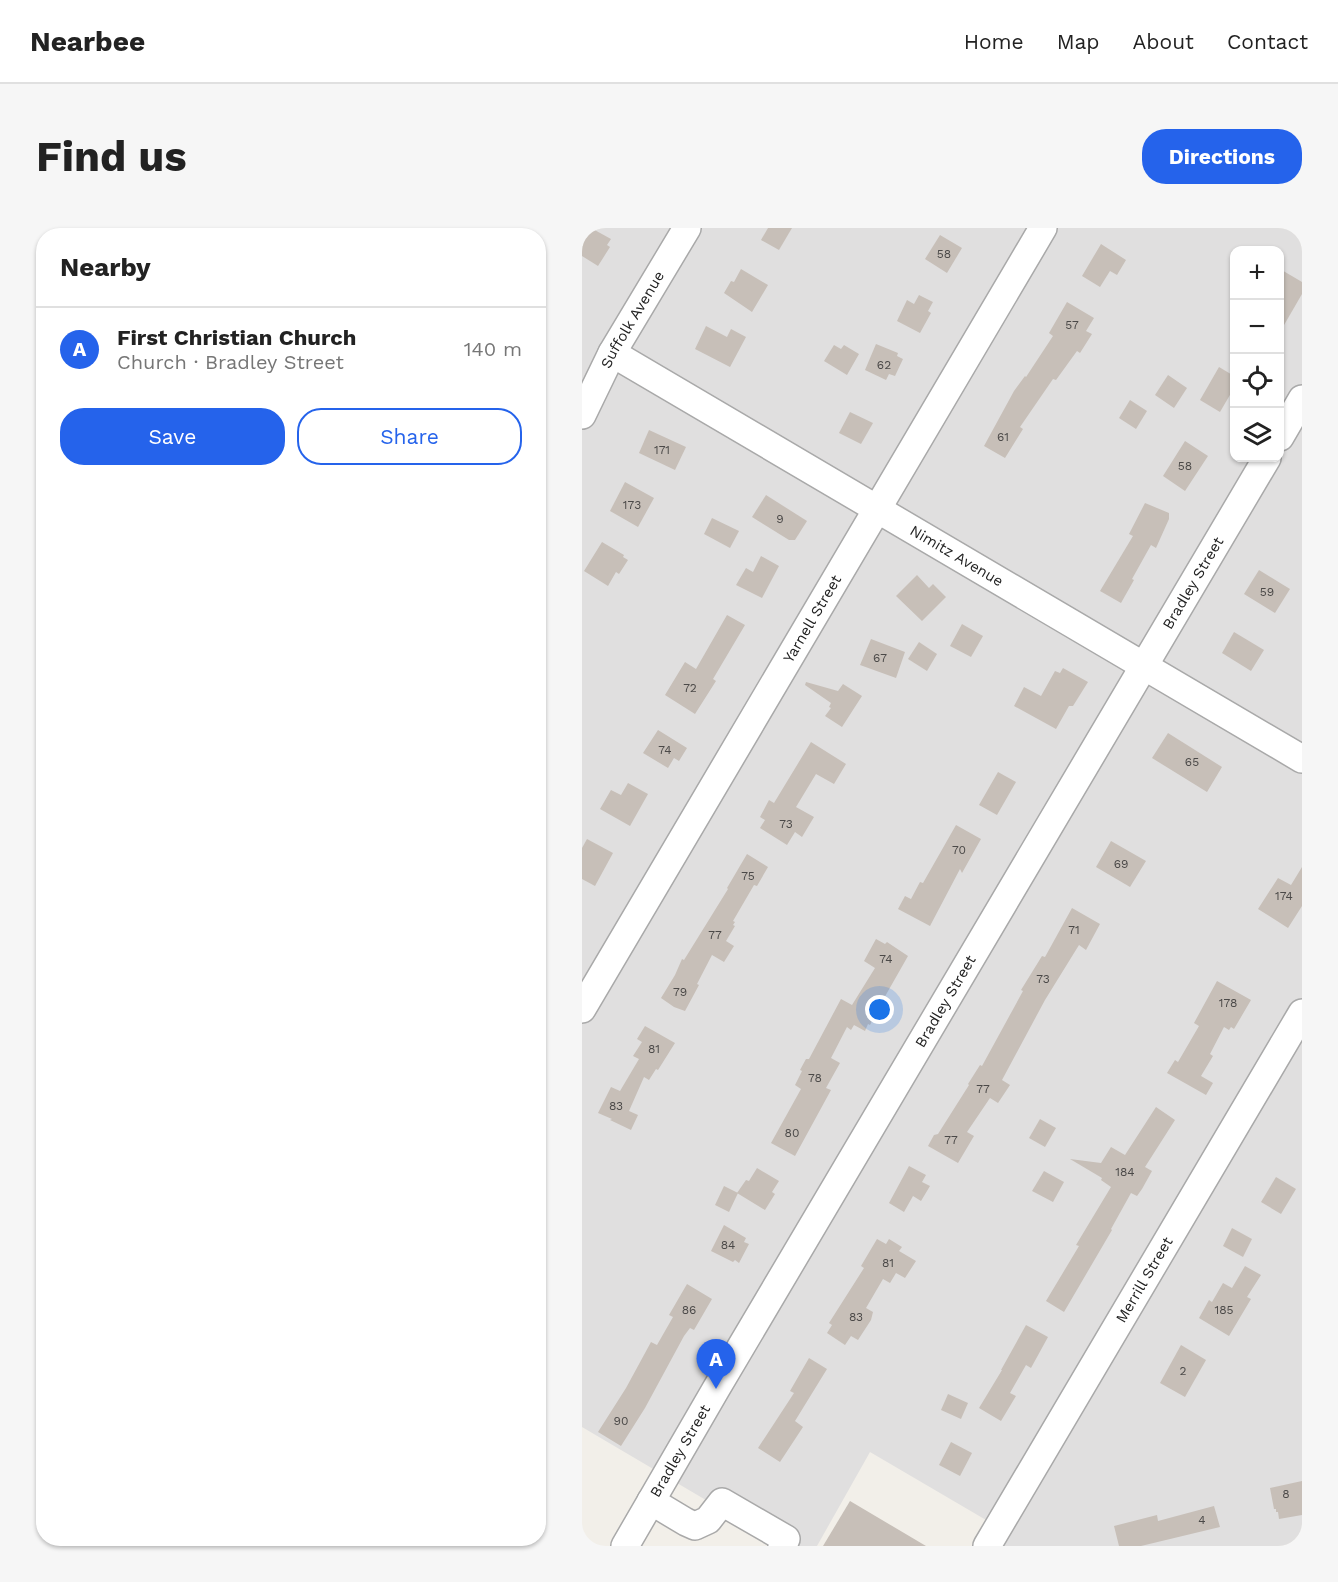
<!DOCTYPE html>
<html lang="en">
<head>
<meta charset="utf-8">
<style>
  :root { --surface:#fff; --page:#f6f6f6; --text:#222; --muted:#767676; --line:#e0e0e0; --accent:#2563eb }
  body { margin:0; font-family:"Work Sans",sans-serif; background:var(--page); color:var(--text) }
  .controls { position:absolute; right:18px; top:18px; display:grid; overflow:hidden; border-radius:12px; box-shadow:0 2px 4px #0004 }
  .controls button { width:54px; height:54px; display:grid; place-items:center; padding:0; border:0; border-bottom:2px solid var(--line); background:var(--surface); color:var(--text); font:30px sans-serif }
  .you { position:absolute; left:298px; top:782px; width:21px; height:21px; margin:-15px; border:4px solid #fff; border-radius:50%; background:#1a73e8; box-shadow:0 0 0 9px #1a73e833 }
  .badge { display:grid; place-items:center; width:39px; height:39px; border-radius:50%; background:var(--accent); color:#fff; font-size:20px; font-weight:700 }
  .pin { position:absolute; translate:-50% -50px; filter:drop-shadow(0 2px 3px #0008) }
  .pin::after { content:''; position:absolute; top:32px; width:21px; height:18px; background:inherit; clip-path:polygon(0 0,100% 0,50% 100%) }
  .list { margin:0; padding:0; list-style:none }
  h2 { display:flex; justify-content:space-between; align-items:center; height:78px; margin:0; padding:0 24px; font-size:26px }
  h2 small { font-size:20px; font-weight:400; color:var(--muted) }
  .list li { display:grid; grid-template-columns:39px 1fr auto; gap:18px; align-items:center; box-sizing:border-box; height:84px; padding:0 24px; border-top:2px solid var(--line) }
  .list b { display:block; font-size:22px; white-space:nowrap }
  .list p { margin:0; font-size:20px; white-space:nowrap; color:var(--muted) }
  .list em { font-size:20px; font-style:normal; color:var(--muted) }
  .actions { display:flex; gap:12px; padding:18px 24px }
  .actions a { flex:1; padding:14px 0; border:2px solid var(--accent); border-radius:24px; text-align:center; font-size:21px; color:var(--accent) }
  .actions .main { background:var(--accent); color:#fff }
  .icon { flex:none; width:33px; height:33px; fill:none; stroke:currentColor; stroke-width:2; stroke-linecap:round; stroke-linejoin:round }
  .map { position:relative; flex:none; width:720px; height:1318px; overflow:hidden; border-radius:24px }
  header { display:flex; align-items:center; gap:36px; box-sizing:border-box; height:84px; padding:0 30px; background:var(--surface); border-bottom:2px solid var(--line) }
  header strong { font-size:28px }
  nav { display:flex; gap:33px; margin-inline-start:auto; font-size:21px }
  .intro { display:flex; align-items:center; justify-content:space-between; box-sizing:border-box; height:144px; padding:0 36px }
  h1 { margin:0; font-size:42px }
  .button { padding:15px 27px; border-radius:24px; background:var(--accent); color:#fff; font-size:21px; font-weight:700 }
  main { display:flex; gap:36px; padding:0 36px }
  aside { flex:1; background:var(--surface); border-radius:24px; box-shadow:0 2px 4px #0004 }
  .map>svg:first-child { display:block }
</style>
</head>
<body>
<header>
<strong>Nearbee</strong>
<nav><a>Home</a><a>Map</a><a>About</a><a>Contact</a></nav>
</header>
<div class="intro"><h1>Find us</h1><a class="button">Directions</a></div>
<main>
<aside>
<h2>Nearby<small></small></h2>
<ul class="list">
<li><span class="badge">A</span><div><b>First Christian Church</b><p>Church · Bradley Street</p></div><em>140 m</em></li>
</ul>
<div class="actions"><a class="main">Save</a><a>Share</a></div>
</aside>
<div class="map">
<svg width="720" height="1318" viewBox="0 0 720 1318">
  <rect width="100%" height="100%" fill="#f2efe9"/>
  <!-- residential -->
  <path fill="#e0dfdf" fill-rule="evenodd" d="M0,0h720v1318h-315l11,-19 -128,-75 -53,94h-40l-61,-40 -134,-79zM652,22h46v208h-46z"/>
  <!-- building -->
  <g fill="#c7bfb8">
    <path d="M0,0h9l20,11 -4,6 3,2 -12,19 -16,-10z"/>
    <path d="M186,0h24l-13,22 -18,-10z"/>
    <path d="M358,7l22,13 -15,25 -22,-14z"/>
    <path d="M519,16l25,16 -9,15 -7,-4 -10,16 -18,-11z"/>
    <path d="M159,41l27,16 -16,27 -28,-19 7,-12 3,1z"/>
    <path d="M698,41l22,13v12l-22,38z"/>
    <path d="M337,67l14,7 -5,9 3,2 -11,20 -23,-12 10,-21 7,4z"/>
    <path d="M485,74l27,16 -8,13 6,3 -12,19 -3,-2 -21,29 -3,-1 -33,48 3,2 -18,29 -21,-12 30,-55 11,-15 1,1 27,-41 -4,-3z"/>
    <path d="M124,98l21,11 4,-8 15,8 -16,30 -35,-18z"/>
    <path d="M294,116l22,9 -1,3 6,3 -8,17 -6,-2 -3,6 -21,-10z"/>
    <path d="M252,117l7,4 3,-4 15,9 -12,21 -23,-14z"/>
    <path d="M637,139l15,9v12l-14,24 -20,-12z"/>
    <path d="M586,147l19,13 -13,20 -19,-13z"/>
    <path d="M548,172l17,11 -11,18 -17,-11z"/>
    <path d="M268,184l23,11 -12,21 -22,-11z"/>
    <path d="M67,202l37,17 -11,23 -36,-17z"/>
    <path d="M603,213l23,15 -23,35 -22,-15z"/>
    <path d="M43,254l29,16 -16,29 -28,-16z"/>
    <path d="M184,267l41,26 -12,19h-6l-37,-23z"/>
    <path d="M563,275l24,10v6l-13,29 -5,-3 -19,34 2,1 -13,23 -21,-12 33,-55 -4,-2z"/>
    <path d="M130,290l27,13 -9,17 -26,-14z"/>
    <path d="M20,314l22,13 -1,2 5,3 -9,14 -3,-2 -8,14 -24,-15z"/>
    <path d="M179,328l18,10 -17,32 -26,-13 10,-17 7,4z"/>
    <path d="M677,342l31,19 -15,24 -31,-19z"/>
    <path d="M335,347l12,13 4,-4 13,13 -24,24 -26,-25z"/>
    <path d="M145,387l18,10 -32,54 3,2 -21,33 -30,-19 20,-33 11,7z"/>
    <path d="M380,396l21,12 -12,21 -21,-11z"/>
    <path d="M652,404l30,18 -13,21 -29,-18z"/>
    <path d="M289,411l34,13 -9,26 -36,-13z"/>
    <path d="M337,414l18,12 -10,17 -19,-12z"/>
    <path d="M481,440l25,14 -15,24h-4l-13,23 -42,-23 10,-19 17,9 14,-25 5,2z"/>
    <path d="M224,454l32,9 5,-7 19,12 -20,31 -17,-11 6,-8 -2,-1 2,-4 -26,-18z"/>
    <path d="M76,502l29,18 -8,13 -5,-3 -6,10 -25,-15z"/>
    <path d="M586,505l54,34 -15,25 -55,-34z"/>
    <path d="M229,514l35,22 -12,20 -18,-10 -20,33 18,10 -12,20 -7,-5 -8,13 -27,-17 5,-8 -5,-3 9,-17 5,3z"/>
    <path d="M416,544l18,10 -19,33 -18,-10z"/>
    <path d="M46,555l20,11 -18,32 -30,-17 11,-19 10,5z"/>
    <path d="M374,597l25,14 -19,34 -2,-4 -30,57 -32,-17 7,-13 6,3 9,-17 3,1z"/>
    <path d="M5,611l26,14 -18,33 -13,-7v-31z"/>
    <path d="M529,613l35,20 -16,26 -34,-20z"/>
    <path d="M165,626l21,13 -11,19 -3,-1 -21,36 2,1 -2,3 2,1 -9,15 8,5 -10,16 -12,-7 -15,29 2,1 -14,26 -11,-4 -13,-9 14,-23 7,-16 2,1 44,-71 -1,-1z"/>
    <path d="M720,639v39l-14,22 -30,-19 20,-31 13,7z"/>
    <path d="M490,680l28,16 -14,26 -7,-5 -34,55 -43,80 8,5 -12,18 -8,-5 -23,34 7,4 -16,27 -30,-17 6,-11 4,-1 31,-49 -1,-1 12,-19 2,1 41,-75 -2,-1 21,-34 3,1z"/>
    <path d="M294,711l9,5 2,-2 21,14 -29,51 -9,18 -2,-1 -3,7 -11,-6 -3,5 -4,-3 -16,31 9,5 -14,25 5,2 -36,66 -24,-13 30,-54 -6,-4 7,-14 -2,-1 6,-11h3l32,-60 11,6 23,-37 -11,-7z"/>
    <path d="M635,753l34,19 -17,29 -3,-2 -2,3 -5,-3 -14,27 3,2 -12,20 12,7 -7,12 -39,-22 8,-13 3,2 21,-36 -5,-3z"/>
    <path d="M63,798l30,17 -17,27 -2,-1 -7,11 -5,-3 -15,34 9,4 -7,15 -21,-10 2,-1 -14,-6 13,-26 9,4 19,-32 -6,-3 9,-14 -5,-3z"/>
    <path d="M574,879l19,13 -30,47 7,4 -10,18 -5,7 -6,-3 -20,36 1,1 -48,82 -18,-11 33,-55 -3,-1 35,-58 -10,-7 1,-2 -32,-19 31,4 10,-16 14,8z"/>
    <path d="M458,891l16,9 -11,19 -16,-9z"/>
    <path d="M327,938l17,9 -4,7 8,4 -9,15 -8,-5 -9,16 -15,-9z"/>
    <path d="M175,940l22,13 -7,11 3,2 -10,16 -28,-17 9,-13 3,1z"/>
    <path d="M462,943l20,11 -11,20 -21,-11z"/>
    <path d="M694,949l20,12 -15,25 -20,-12z"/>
    <path d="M142,958l14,7 -9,19 -14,-7z"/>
    <path d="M142,997l22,13 -2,4 5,2 -10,19 -4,-3 -2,2 -22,-11z"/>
    <path d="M650,1000l20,11 -9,18 -20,-11z"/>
    <path d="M295,1011l9,5 3,-5 13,8 -3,4 17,10 -11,17 -9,-5 -6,10 -7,-4 -17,29 7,4 -2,8 -13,20 -7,-4 -6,9 -18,-12 5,-8 -3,-2 35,-55 -3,-2z"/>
    <path d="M663,1038l16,9 -14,22 4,2 -22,37 -30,-18 10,-18 3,2 11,-19 9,5z"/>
    <path d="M105,1056l25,15 -18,31 -4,-2 -6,8 -39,72 -24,38 -23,-14 28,-44 25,-46 6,3 16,-28 -4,-2z"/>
    <path d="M444,1097l22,12 -17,31 -5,-3 -16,28 6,3 -15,25 -22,-13 23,-38h-1z"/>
    <path d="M599,1117l25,15 -21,37 -25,-14z"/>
    <path d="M227,1130l18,11 -32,52 8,6 -23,35 -22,-14 36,-55 -4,-2z"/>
    <path d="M366,1166l20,9 -7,16 -20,-9z"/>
    <path d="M369,1214l21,11 -12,23 -21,-11z"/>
    <path d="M720,1253v34l-23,4 -1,-7h-2v-3h-2l-4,-21z"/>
    <path d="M268,1273l76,45h-103z"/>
    <path d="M632,1278l6,21 -79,19h-22l-5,-20 43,-11 1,6z"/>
  </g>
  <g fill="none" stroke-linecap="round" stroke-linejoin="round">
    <!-- minor casing -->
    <g stroke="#a9a9a9" stroke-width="30">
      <g id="minor">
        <path id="s1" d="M30,125l690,406"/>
        <path id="s2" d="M0,187l30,-62 75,-125"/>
        <path d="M698,209l22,-38"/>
        <path id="s3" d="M0,781l461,-781"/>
        <path d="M69,1273l35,21 9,4 13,-6 14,-18 64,37 -4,7"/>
        <path id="s4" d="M43,1318l91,-157 551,-931"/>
        <path id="s5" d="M405,1318l315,-533"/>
      </g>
    </g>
    <!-- minor -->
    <use href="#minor" stroke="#fff" stroke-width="27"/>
  </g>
  <g text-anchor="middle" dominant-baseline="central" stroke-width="4.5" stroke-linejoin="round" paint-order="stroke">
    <!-- number labels -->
    <g font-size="12" fill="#4b4948">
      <text x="362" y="26">58</text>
      <text x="490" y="97">57</text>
      <text x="302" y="137">62</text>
      <text x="421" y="209">61</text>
      <text x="80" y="222">171</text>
      <text x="603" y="238">58</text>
      <text x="50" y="277">173</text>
      <text x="198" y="291">9</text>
      <text x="685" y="364">59</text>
      <text x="298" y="430">67</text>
      <text x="108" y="460">72</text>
      <text x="83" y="522">74</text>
      <text x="610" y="534">65</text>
      <text x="204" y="596">73</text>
      <text x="377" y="622">70</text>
      <text x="539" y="636">69</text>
      <text x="166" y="648">75</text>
      <text x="702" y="668">174</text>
      <text x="492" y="702">71</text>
      <text x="133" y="707">77</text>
      <text x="304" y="731">74</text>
      <text x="461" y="751">73</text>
      <text x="98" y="764">79</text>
      <text x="646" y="775">178</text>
      <text x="72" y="821">81</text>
      <text x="233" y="850">78</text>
      <text x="401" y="861">77</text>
      <text x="34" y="878">83</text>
      <text x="210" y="905">80</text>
      <text x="369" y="912">77</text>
      <text x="543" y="944">184</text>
      <text x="146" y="1017">84</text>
      <text x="306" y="1035">81</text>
      <text x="107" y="1082">86</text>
      <text x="642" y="1082">185</text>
      <text x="274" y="1089">83</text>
      <text x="601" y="1143">2</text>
      <text x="39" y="1193">90</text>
      <text x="704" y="1266">8</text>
      <text x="620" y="1292">4</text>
    </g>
    <!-- street labels -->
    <g font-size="15" fill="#222" stroke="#fff">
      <text stroke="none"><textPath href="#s2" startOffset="108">Suffolk Avenue</textPath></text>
      <text stroke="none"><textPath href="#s1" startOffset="400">Nimitz Avenue</textPath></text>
      <text stroke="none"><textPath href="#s4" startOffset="1118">Bradley Street</textPath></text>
      <text stroke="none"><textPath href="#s3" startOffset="453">Yarnell Street</textPath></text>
      <text stroke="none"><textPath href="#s4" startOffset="632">Bradley Street</textPath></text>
      <text stroke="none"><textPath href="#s5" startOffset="309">Merrill Street</textPath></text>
      <text stroke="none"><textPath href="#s4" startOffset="110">Bradley Street</textPath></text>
    </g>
  </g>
</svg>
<div class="controls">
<button>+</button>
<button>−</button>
<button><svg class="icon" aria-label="locate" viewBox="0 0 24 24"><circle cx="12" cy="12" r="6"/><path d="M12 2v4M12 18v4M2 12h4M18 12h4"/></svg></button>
<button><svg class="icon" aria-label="layers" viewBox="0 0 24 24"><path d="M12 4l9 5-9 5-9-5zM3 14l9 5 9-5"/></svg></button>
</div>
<div class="you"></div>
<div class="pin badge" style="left:134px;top:1161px">A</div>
</div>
</main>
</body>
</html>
